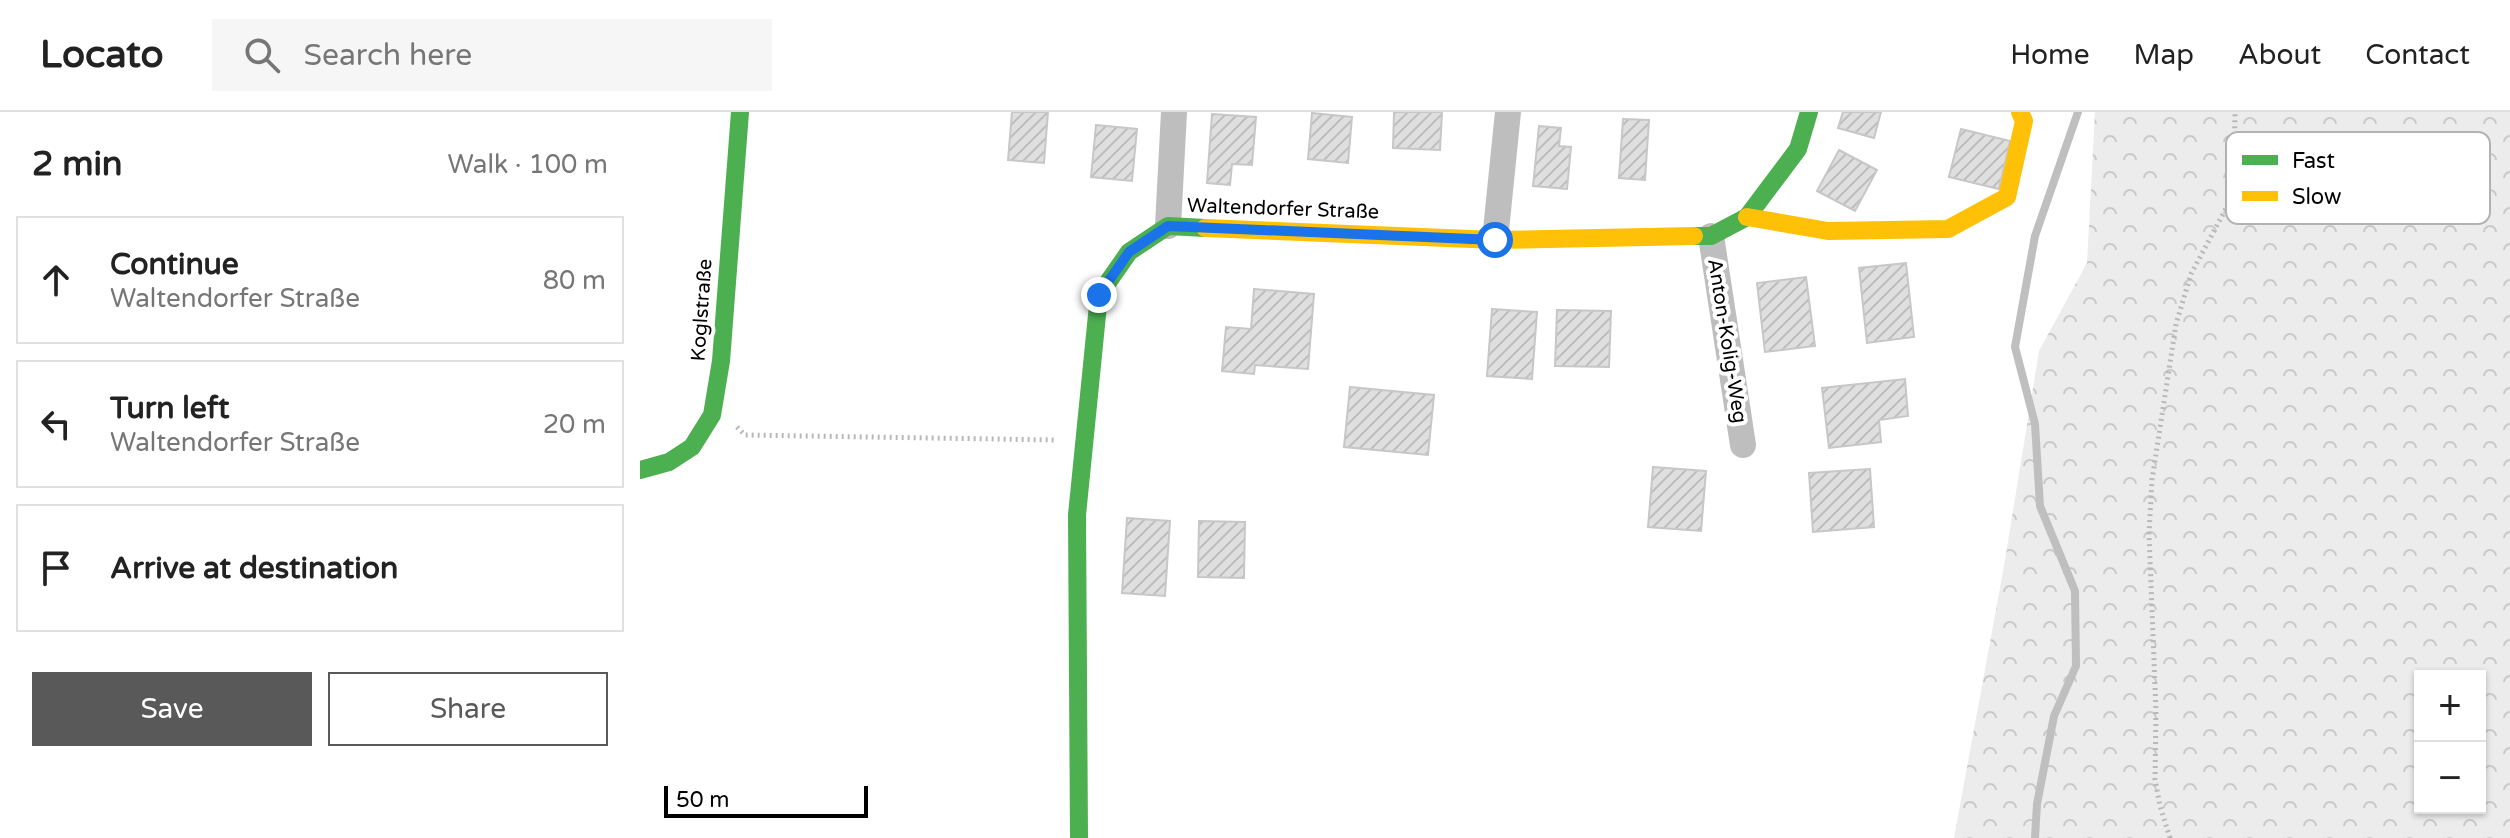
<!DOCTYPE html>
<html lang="en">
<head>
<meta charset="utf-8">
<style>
  :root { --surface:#fff; --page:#f6f6f6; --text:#222; --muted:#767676; --line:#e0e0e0; --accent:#595959 }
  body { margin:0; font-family:"Varela Round",sans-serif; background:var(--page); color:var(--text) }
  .controls { position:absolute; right:24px; bottom:24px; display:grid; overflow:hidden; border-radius:0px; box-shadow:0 2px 6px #0004 }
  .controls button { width:72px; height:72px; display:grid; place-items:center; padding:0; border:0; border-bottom:2px solid var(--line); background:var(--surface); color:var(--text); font:40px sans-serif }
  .scale { position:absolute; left:24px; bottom:20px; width:204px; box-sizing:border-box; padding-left:8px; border:4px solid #000; border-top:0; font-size:22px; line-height:28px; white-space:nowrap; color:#000; -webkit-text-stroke:6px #fff; paint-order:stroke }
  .stop { position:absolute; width:24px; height:24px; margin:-18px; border:6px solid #1a73e8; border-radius:50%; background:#fff }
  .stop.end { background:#1a73e8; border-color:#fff; box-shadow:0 2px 8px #0008 }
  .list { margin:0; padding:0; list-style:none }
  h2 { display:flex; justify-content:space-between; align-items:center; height:104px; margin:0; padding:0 32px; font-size:34px }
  h2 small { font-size:26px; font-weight:400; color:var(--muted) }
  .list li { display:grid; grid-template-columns:52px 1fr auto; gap:24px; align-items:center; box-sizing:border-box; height:128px; margin:0 16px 16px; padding:0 16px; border:2px solid var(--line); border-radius:0px }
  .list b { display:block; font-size:30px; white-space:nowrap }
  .list p { margin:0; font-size:26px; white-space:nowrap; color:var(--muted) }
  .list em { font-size:26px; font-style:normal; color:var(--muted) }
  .actions { display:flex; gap:16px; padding:24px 32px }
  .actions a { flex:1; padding:18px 0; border:2px solid var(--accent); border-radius:0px; text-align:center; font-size:28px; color:var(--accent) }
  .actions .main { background:var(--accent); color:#fff }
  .icon { flex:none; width:44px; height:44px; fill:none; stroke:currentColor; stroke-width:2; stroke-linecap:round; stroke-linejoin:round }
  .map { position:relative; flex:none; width:1870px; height:726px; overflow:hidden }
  header { display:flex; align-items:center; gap:48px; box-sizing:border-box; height:112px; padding:0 40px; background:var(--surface); border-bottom:2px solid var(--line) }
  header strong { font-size:38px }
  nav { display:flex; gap:44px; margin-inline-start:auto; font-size:28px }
  .search { width:560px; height:72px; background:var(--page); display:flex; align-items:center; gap:20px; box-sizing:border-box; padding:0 28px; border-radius:0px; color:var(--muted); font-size:30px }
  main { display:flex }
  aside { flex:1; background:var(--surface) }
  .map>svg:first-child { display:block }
</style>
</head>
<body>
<header>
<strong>Locato</strong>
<div class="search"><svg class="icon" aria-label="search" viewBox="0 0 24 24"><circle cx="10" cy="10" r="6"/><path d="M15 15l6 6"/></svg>Search here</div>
<nav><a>Home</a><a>Map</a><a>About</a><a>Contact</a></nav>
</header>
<main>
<aside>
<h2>2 min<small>Walk · 100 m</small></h2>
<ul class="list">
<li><svg class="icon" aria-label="ahead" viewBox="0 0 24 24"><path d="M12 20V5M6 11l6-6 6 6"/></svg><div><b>Continue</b><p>Waltendorfer Straße</p></div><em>80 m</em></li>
<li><svg class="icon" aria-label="left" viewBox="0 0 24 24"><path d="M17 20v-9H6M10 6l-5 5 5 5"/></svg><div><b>Turn left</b><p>Waltendorfer Straße</p></div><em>20 m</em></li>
<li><svg class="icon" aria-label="arrive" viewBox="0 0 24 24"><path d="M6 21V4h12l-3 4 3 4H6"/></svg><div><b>Arrive at destination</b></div></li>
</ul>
<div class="actions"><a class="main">Save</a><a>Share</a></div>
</aside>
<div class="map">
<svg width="1870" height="726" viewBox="0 0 1870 726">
  <defs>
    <pattern id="forest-crowns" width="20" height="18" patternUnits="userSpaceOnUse" patternTransform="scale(2)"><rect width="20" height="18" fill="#ececec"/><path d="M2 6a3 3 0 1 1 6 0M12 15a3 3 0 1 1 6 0" fill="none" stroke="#c9c9c9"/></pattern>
    <pattern id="building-hatch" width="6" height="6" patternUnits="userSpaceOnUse" patternTransform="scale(2)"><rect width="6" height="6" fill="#dfdfdf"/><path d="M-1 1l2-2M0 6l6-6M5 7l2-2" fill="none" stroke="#bebebe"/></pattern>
  </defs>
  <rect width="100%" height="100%" fill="#fff"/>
  <!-- forest -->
  <path fill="url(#forest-crowns)" fill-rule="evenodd" d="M1455,0h415v726h-556l50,-272 35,-215 48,-88zM1780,564h60v132h-60z"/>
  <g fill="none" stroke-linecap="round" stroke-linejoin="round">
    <!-- stream -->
    <path stroke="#bfbfbf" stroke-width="8" d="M1395,726l2,-34 17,-88 22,-50 -1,-75 -35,-85 -5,-82 -20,-77 20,-111 43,-124"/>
  </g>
  <!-- building -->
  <g fill="url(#building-hatch)" stroke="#c7c7c7" stroke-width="2">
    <path d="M372,0h36l-4,51 -36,-3z"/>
    <path d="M754,0h48l-2,38 -47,-2z"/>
    <path d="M1203,0h38l-7,26 -36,-10z"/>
    <path d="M672,1l40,4 -4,46 -40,-4z"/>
    <path d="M572,2l44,3 -4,48 -20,-1 -2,21 -23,-2z"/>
    <path d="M983,7l26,1 -4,60 -26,-2z"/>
    <path d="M456,13l41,4 -5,52 -41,-4z"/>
    <path d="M899,14l22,2 -2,18 12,1 -4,42 -34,-3z"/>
    <path d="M1321,17l49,12 -11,48 -50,-12z"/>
    <path d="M1199,38l38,20 -22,41 -38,-20z"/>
    <path d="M1266,151l8,74 -47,6 -8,-75z"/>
    <path d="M1166,165l9,69 -50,6 -8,-69z"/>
    <path d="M614,177l60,5 -6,75 -53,-4 -1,9 -32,-3 4,-44 25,2z"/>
    <path d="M852,197l45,3 -5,67 -45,-3z"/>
    <path d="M917,198l54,1 -2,56 -54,-1z"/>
    <path d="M1265,267l3,37 -29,4 2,22 -52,6 -7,-60z"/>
    <path d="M710,275l84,8 -6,60 -84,-8z"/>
    <path d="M1013,355l53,4 -5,60 -53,-4z"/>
    <path d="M1230,357l4,58 -61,5 -4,-59z"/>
    <path d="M487,406l43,3 -5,75 -43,-3z"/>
    <path d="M559,409l46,1 -1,56 -46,-1z"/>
  </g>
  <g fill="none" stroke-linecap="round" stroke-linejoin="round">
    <!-- path -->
    <g stroke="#b9b9b9" stroke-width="5" stroke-dasharray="2 4" stroke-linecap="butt">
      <path d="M97,315l8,8 311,5"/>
      <path d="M1530,726l-10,-32 -5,-27 1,-67 -7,-178 3,-54 24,-156 15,-50 39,-73 4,-33 1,-56"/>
    </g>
    <!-- street -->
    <g stroke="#bebebe" stroke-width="26">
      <path d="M528,114l6,-114"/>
      <path d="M1071,124l32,209"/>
      <path d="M855,128l13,-128"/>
    </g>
    <!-- fast -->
    <g stroke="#4caf50" stroke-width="18">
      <path d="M1054,124h17l36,-19 51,-68 11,-37"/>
      <path d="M0,358l29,-8 23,-15 20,-32 9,-54 19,-249"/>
      <path d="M439,726l-2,-323 22,-220 30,-43 39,-26 37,2"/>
    </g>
    <!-- slow -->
    <g stroke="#ffc107" stroke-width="18">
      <path d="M1107,105l81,14 120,-2 59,-32 17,-76 -4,-9"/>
      <path d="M565,116l290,12 199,-4"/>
    </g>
  </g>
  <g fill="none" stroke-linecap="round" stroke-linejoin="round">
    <!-- route -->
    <path stroke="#1a73e8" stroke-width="10" d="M459,183l30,-43 39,-26 327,14"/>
  </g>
  <g text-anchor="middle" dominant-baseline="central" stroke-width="8" stroke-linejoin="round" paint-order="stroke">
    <!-- street labels -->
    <g font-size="20" fill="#000" stroke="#fff">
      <text transform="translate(643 97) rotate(2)">Waltendorfer Straße</text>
      <text transform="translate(62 198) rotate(-86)">Koglstraße</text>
      <text transform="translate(1087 229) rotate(81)">Anton-Kolig-Weg</text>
    </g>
  </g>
  <!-- legend -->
  <rect x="1586" y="20" width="264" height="92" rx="12" fill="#fff" stroke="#b2b2b2" stroke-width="2"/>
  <rect x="1602" y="43" width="36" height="10" fill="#4caf50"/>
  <rect x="1602" y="79" width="36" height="10" fill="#ffc107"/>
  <g font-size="22" fill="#000">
    <text x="1652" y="56">Fast</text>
    <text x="1652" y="92">Slow</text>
  </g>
</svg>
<div class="controls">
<button>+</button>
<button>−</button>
</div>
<div class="scale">50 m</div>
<div class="stop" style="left:855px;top:128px"></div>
<div class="stop end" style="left:459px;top:183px"></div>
</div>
</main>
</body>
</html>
